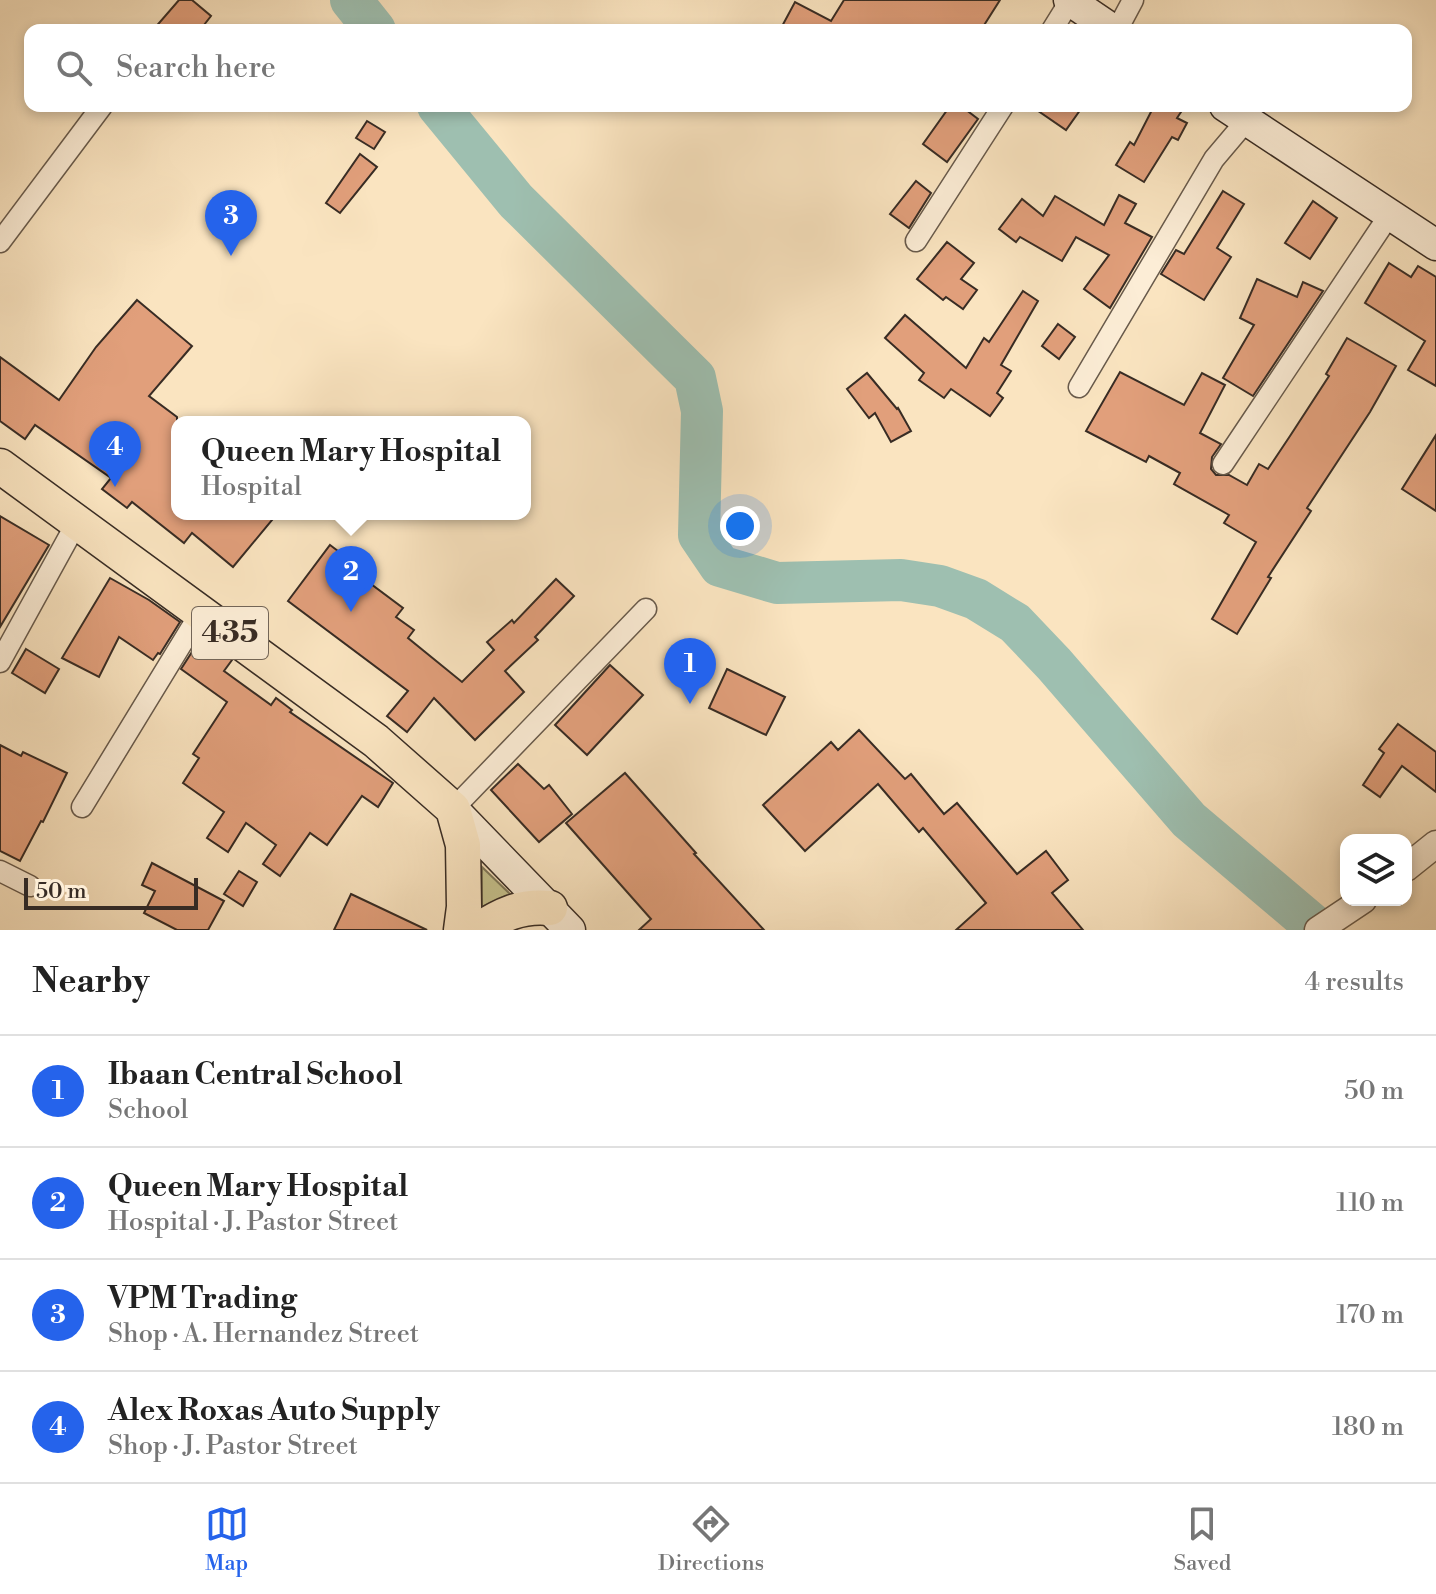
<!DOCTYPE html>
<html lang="en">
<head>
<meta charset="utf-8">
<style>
  :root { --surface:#fff; --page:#f6f6f6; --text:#222; --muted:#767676; --line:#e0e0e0; --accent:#2563eb }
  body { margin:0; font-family:"Libre Bodoni",serif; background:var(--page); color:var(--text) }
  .controls { position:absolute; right:24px; bottom:24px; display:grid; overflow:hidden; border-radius:16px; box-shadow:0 4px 12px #0003 }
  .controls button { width:72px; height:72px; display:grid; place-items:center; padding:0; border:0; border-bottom:2px solid var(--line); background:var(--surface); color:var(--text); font:40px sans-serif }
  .scale { position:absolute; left:24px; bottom:20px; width:174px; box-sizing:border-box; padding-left:8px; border:4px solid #382c24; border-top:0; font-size:22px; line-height:28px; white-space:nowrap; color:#382c24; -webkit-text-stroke:6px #fcedd6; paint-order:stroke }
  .you { position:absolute; left:740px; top:526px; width:28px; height:28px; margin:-20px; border:6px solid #fff; border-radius:50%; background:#1a73e8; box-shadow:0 0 0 12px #1a73e833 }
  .badge { display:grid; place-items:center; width:52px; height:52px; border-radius:50%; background:var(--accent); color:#fff; font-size:26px; font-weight:700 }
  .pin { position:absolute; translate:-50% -66px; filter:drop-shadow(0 2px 4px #0008) }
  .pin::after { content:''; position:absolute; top:42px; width:28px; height:24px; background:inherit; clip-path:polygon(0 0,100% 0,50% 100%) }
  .popup { position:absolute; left:171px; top:416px; width:360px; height:104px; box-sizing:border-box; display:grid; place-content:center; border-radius:16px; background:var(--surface); filter:drop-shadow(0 2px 6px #0005); font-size:26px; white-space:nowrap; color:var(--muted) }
  .popup b { font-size:30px; color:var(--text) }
  .popup::after { content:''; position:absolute; left:50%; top:100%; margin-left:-16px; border:16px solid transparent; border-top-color:var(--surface) }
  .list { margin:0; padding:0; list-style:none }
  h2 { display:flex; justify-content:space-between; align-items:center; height:104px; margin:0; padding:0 32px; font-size:34px }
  h2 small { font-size:26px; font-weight:400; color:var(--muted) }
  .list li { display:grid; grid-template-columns:52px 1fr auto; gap:24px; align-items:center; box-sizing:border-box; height:112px; padding:0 32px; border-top:2px solid var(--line) }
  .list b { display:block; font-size:30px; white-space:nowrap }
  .list p { margin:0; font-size:26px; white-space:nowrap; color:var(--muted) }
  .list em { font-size:26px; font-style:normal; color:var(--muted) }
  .icon { flex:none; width:44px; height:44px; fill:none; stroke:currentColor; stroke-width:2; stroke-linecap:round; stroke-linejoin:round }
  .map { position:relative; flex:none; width:1436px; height:930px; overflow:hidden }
  .search { position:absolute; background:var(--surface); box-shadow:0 4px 12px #0003; left:24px; right:24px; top:24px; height:88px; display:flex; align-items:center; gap:20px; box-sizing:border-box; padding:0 28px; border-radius:16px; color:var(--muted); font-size:30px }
  .sheet { height:552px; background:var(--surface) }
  nav { display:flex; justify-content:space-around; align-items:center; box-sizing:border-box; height:112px; border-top:2px solid var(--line); background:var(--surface); font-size:22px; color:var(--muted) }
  nav a { display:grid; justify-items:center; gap:4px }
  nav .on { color:var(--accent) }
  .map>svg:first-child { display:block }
</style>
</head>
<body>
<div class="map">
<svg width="1436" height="930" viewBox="0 0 1436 930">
  <rect width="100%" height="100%" fill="#fae4c0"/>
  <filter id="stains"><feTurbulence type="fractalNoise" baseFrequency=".0025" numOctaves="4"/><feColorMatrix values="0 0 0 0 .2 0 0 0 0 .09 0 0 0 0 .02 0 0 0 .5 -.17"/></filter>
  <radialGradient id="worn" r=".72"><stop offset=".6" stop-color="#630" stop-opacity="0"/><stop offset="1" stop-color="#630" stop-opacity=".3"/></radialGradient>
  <!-- green -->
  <path fill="#c6c28d" stroke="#7f7758" stroke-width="2" d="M482,867l28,27 -28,13z"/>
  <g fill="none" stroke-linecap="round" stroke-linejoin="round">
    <!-- river -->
    <g stroke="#9ebfb0" stroke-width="42">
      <path d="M351,0l24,30"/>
      <path d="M438,106l78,95 179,177 7,33 -3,124 21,31 57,17 124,-3 39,6 36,13 39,24 39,41 135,156 130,110"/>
    </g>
  </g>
  <!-- building -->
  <g fill="#e19f7b" stroke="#382c24" stroke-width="2">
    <path d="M179,0h13l19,16 -11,14h-47z"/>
    <path d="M844,0h156l-19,30h-201l15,-28 36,19z"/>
    <path d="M950,106h11l17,13 -31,43 -24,-18z"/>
    <path d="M1031,106h52l-17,24z"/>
    <path d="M1154,106h31l-8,12 10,5 -9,17 -6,-3 -28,45 -28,-17 14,-23 4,3z"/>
    <path d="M367,121l18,11 -11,17 -18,-11z"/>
    <path d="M360,154l17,13 -37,46 -14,-10z"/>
    <path d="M916,181l15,12 -22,35 -19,-14z"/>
    <path d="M1223,191l21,13 -27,44 14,9 -27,43 -43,-26 15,-24 8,4z"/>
    <path d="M1119,195l17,9 -11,19 27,14 -42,71 -26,-19 25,-34 -33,-18 -14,24 -42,-24 -4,5 -17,-13 23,-30 21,17 12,-20 49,29z"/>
    <path d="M1313,201l24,17 -27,41 -25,-16z"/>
    <path d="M947,242l27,21 -13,16 16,11 -14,19 -17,-12 -3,3 -26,-21z"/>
    <path d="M1389,263l22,14 7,-11 18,11v109l-28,-16 17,-29 -60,-38z"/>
    <path d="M1257,279l40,18 6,-15 20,9 -70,105 -30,-18 31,-53 -14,-7z"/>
    <path d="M1023,291l15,10 -37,64 10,6 -14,22 6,5 -13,18 -39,-27 -7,9 -25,-18 5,-7 -39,-35 20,-23 61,53 18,-30 5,4z"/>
    <path d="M137,300l55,46 -43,50 28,21v97h100l-44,53 -41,-34 -8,10 -52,-41 -5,6 -25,-19 9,-11 -76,-53 -10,14 -25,-18v-64l59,43 37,-53z"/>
    <path d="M1058,324l17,13 -16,22 -17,-13z"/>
    <path d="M1347,338l49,28 -26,46 -63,96 4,3 -43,66 3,1 -34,56 -25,-15 44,-77 -32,-19 5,-8 -55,-31 6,-11 -31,-17 -3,6 -60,-31 34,-59 64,33 18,-32 23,12 -25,48 21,11 -9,13 -1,12 5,6h13l18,10 12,-21 9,5 22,-33 39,-60 -3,-2z"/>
    <path d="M867,373l30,36 1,-1 13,23 -20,11 -16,-29 -6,5 -22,-29z"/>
    <path d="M1436,435v76l-34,-22z"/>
    <path d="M0,516l49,29 -49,82z"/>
    <path d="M330,545l33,25 -4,5 44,33 -7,9 18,13 -6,8 54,44 32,-32 -7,-8 25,-22 2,3 42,-44 18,17 -39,41 3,3 -33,31 19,21 -49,48 -41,-42 -27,34 -20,-16 21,-25 -120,-90z"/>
    <path d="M110,578l39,22 31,22 -20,32 -2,-1 -5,7 -34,-23 -20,40 -37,-19z"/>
    <path d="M201,638l31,22 -8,11 47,34 5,-7 16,12 -2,2 103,71 -15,24 -16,-11 -35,49 -17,-12 -30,43 -17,-12 13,-19 -30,-22 -18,29 -21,-14 17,-26 -41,-29 16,-25 -6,-4 34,-52 -46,-33z"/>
    <path d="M26,649l33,20 -14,24 -33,-20z"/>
    <path d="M610,665l33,30 -56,60 -32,-30z"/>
    <path d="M727,669l58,28 -19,38 -57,-27z"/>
    <path d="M1398,724l38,28v40l-34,-26 -22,31 -17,-12 21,-32 -5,-4z"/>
    <path d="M859,730l46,49 6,-5 33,40 13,-11 60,71 29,-23 22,29 -16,13 31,37h-127l30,-27 -63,-75 -4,4 -41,-48 -73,67 -42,-46 68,-63 7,8z"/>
    <path d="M0,745l21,11 2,-4 44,21 -24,49 -2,-1 -21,40 -20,-10z"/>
    <path d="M518,764l26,25 5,-4 23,29 -33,28 -48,-52z"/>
    <path d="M625,773l71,80 -2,1 70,76h-125l12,-11 -85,-96z"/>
    <path d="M152,863l72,38 -16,29h-31l-33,-17 11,-22 -13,-6z"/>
    <path d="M239,871l18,11 -14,24 -19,-12z"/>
    <path d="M351,894l76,36h-93z"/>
  </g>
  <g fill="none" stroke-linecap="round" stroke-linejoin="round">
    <!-- minor casing -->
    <g stroke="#685a4b" stroke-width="23">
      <g id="minor">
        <path d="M1052,30l18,-29"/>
        <path d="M1117,30l16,-30"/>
        <path d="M916,241l87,-135"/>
        <path d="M0,242l102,-136"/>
        <path d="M1079,387l135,-228 33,-39"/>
        <path d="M1223,464l167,-250"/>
        <path d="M0,662l77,-140"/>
        <path d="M82,807l119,-195"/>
        <path d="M453,809l193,-200"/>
        <path d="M0,871l30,15"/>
      </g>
    </g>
    <!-- tertiary casing -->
    <g stroke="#685a4b" stroke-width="29">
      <g id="tertiary">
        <path d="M1406,868l30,-24"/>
        <path d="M1318,930l45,-30"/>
      </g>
    </g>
    <!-- secondary casing -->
    <g stroke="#382c24" stroke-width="33">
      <g id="secondary">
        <path d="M1069,0l44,30"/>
        <path d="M1225,106l211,139"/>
        <path d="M453,809l117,121"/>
      </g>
    </g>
    <!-- primary casing -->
    <g stroke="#382c24" stroke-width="37">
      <g id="primary">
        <path d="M0,466l376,275 77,68 10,36 1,62 -3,23"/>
        <path d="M478,930c23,-15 43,-25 72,-22"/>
      </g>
    </g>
    <!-- minor -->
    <use href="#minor" stroke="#fcedd6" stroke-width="20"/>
    <!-- tertiary -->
    <use href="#tertiary" stroke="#fcedd6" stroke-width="26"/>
    <!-- secondary -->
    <use href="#secondary" stroke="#fcedd6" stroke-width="30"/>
    <!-- primary -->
    <use href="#primary" stroke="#fae4c0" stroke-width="34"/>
  </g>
  <g text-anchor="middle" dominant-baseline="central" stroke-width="6" stroke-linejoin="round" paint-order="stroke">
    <!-- shield labels -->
    <rect fill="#fcedd6" stroke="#736659" stroke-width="2" x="192" y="607" width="76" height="52" rx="6"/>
    <g font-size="30" font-weight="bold" fill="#382c24">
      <text x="230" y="633">435</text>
    </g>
  </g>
  <rect width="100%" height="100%" filter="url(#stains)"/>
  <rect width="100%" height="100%" fill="url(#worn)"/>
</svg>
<div class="controls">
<button><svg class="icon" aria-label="layers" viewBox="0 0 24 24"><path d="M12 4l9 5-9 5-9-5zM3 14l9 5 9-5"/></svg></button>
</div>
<div class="scale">50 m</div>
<div class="you"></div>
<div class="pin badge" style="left:690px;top:704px">1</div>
<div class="pin badge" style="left:351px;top:612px">2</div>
<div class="popup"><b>Queen Mary Hospital</b>Hospital</div>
<div class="pin badge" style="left:231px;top:256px">3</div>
<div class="pin badge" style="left:115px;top:487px">4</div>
<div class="search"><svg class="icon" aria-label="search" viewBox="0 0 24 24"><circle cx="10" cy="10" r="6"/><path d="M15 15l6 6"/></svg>Search here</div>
</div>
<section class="sheet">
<h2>Nearby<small>4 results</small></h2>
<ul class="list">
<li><span class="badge">1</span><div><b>Ibaan Central School</b><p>School</p></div><em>50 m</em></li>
<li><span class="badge">2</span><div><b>Queen Mary Hospital</b><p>Hospital · J. Pastor Street</p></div><em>110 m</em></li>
<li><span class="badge">3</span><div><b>VPM Trading</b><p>Shop · A. Hernandez Street</p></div><em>170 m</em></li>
<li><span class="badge">4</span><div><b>Alex Roxas Auto Supply</b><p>Shop · J. Pastor Street</p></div><em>180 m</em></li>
</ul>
</section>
<nav>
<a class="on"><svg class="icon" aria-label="map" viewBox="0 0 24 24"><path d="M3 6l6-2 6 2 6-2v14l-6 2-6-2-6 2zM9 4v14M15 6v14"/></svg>Map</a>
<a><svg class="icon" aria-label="directions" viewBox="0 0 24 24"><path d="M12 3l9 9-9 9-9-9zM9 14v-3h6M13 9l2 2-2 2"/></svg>Directions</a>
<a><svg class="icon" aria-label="saved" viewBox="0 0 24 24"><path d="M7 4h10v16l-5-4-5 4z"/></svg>Saved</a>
</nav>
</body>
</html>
